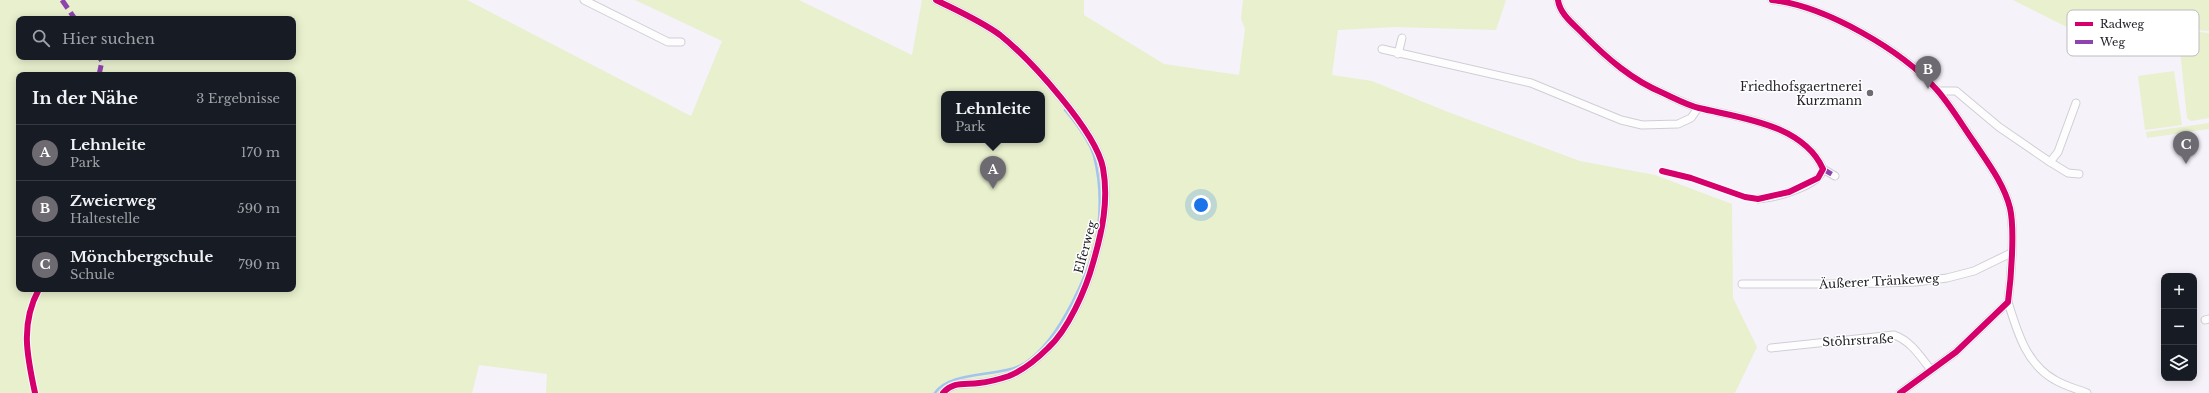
<!DOCTYPE html>
<html lang="de">
<head>
<meta charset="utf-8">
<style>
  :root { --surface:#171b24; --page:#20242c; --text:#f1f3f6; --muted:#9ea1a6; --line:#363941; --accent:#6e6a72 }
  body { margin:0; font-family:"Libre Baskerville",serif; background:var(--page); color:var(--text) }
  .controls { position:absolute; right:12px; bottom:12px; display:grid; overflow:hidden; border-radius:8px; box-shadow:0 2px 10px #0003 }
  .controls button { width:36px; height:36px; display:grid; place-items:center; padding:0; border:0; border-bottom:1px solid var(--line); background:var(--surface); color:var(--text); font:20px sans-serif }
  .you { position:absolute; left:1201px; top:205px; width:14px; height:14px; margin:-10px; border:3px solid #fff; border-radius:50%; background:#1a73e8; box-shadow:0 0 0 6px #1a73e833 }
  .badge { display:grid; place-items:center; width:26px; height:26px; border-radius:50%; background:var(--accent); color:#fff; font-size:13px; font-weight:700 }
  .pin { position:absolute; translate:-50% -33px; filter:drop-shadow(0 1px 2px #0008) }
  .pin::after { content:''; position:absolute; top:21px; width:14px; height:12px; background:inherit; clip-path:polygon(0 0,100% 0,50% 100%) }
  .popup { position:absolute; left:941px; top:91px; width:104px; height:52px; box-sizing:border-box; display:grid; place-content:center; border-radius:8px; background:var(--surface); filter:drop-shadow(0 1px 3px #0005); font-size:13px; white-space:nowrap; color:var(--muted) }
  .popup b { font-size:15px; color:var(--text) }
  .popup::after { content:''; position:absolute; left:50%; top:100%; margin-left:-8px; border:8px solid transparent; border-top-color:var(--surface) }
  .list { margin:0; padding:0; list-style:none }
  h2 { display:flex; justify-content:space-between; align-items:center; height:52px; margin:0; padding:0 16px; font-size:17px }
  h2 small { font-size:13px; font-weight:400; color:var(--muted) }
  .list li { display:grid; grid-template-columns:26px 1fr auto; gap:12px; align-items:center; box-sizing:border-box; height:56px; padding:0 16px; border-top:1px solid var(--line) }
  .list b { display:block; font-size:15px; white-space:nowrap }
  .list p { margin:0; font-size:13px; white-space:nowrap; color:var(--muted) }
  .list em { font-size:13px; font-style:normal; color:var(--muted) }
  .icon { flex:none; width:22px; height:22px; fill:none; stroke:currentColor; stroke-width:2; stroke-linecap:round; stroke-linejoin:round }
  .map { position:relative; flex:none; width:2209px; height:393px; overflow:hidden }
  .search { position:absolute; background:var(--surface); box-shadow:0 2px 10px #0003; left:16px; top:16px; width:280px; height:44px; display:flex; align-items:center; gap:10px; box-sizing:border-box; padding:0 14px; border-radius:8px; color:var(--muted); font-size:15px }
  .panel { position:absolute; background:var(--surface); box-shadow:0 2px 10px #0003; left:16px; top:72px; width:280px; height:220px; border-radius:8px }
  .map>svg:first-child { display:block }
</style>
</head>
<body>
<div class="map">
<svg width="2209" height="393" viewBox="0 0 2209 393">
  <rect width="100%" height="100%" fill="#f6f2fa"/>
  <!-- green -->
  <g fill="#e8f0ce" fill-rule="evenodd">
    <path d="M0,0h467l224,116 31,-75 -87,-41h164l113,55 10,-55h162v15l80,49 75,11 6,-46 -4,-10 2,-19h263l-10,30 -101,-3 -57,3 -6,45 40,6 76,31 132,49 75,14 77,29 1,94 24,49 -22,46h-1189l1,-19 -68,-9 -7,28h-472zM19,19h274v38h-274zM19,75h274v214h-274zM944,94h98v46h-98z"/>
    <path d="M2013,0h196v31l-60,-5 -27,29z"/>
    <path d="M2178,30l31,3v85l-18,3 -4,-3z"/>
    <path d="M2174,71l8,54 -37,5 -7,-54z"/>
    <path d="M2209,123v6l-62,9 -1,-6z"/>
  </g>
  <g fill="none" stroke-linecap="round" stroke-linejoin="round">
    <!-- stream -->
    <path stroke="#a2c5f0" stroke-width="2.5" d="M935,393c14,-23 66,-15 90,-30 35,-23 67,-94 73,-134 3,-24 2,-50 -4,-73 -5,-16 -18,-33 -29,-46"/>
    <!-- street casing -->
    <g stroke="#d1cdd5" stroke-width="9">
      <g id="street">
        <path d="M584,0l84,42h13"/>
        <path d="M936,0c22,11 45,21 64,35 30,24 96,96 103,133 6,33 -1,64 -10,95 -7,26 -25,67 -45,85 -11,11 -24,22 -39,28 -9,3 -20,6 -30,7 -13,2 -26,-2 -36,10"/>
        <path d="M1558,0c2,15 17,25 27,36 23,23 47,44 78,57 11,5 24,12 36,15 41,10 104,16 124,61 -3,17 -49,29 -65,30"/>
        <path d="M1772,0c53,6 130,50 165,90 14,16 25,35 37,52 14,21 30,42 36,66 5,22 1,71 -2,94l-52,50 -56,41"/>
        <path d="M1382,49l149,34 90,37 21,5 36,-1 13,-6 7,-10"/>
        <path d="M1398,54l4,-16"/>
        <path d="M1939,91h17l43,36 51,35 18,11 11,1"/>
        <path d="M2050,162l8,-10 18,-49"/>
        <path d="M1823,169l12,7"/>
        <path d="M1742,284h104l70,-2 31,-4 27,-7 37,-18"/>
        <path d="M2008,302c9,29 18,62 47,78 10,6 22,9 32,13"/>
        <path d="M2205,320l4,-1"/>
        <path d="M1771,348l123,-13c17,6 26,21 37,35"/>
      </g>
    </g>
    <!-- street -->
    <use href="#street" stroke="#fefdfe" stroke-width="7"/>
    <!-- quiet -->
    <g stroke="#8e44ad" stroke-width="5" stroke-dasharray="10 5" stroke-linecap="butt">
      <path d="M62,0l13,19"/>
      <path d="M99,75l3,-14 -3,-4"/>
      <path d="M1823,169l12,7"/>
    </g>
    <!-- cycleway casing -->
    <g stroke="#fff" stroke-width="8">
      <g id="cycleway">
        <path d="M936,0c22,11 45,21 64,35 30,24 96,96 103,133 6,33 -1,64 -10,95 -7,26 -25,67 -45,85 -11,11 -24,22 -39,28 -9,3 -20,6 -30,7 -13,2 -26,-2 -36,10"/>
        <path d="M1558,0c2,15 17,25 27,36 23,23 47,44 78,57 11,5 24,12 36,15 41,10 104,16 124,61l-5,9 -29,14 -31,7 -13,-2 -54,-19 -29,-7"/>
        <path d="M1772,0c53,6 130,50 165,90 14,16 25,35 37,52 14,21 30,42 36,66 5,22 1,71 -2,94l-52,50 -56,41"/>
        <path d="M35,393c-8,-37 -15,-69 4,-104"/>
      </g>
    </g>
    <!-- cycleway -->
    <use href="#cycleway" stroke="#d6006c" stroke-width="6"/>
  </g>
  <!-- markers -->
  <circle fill="#6e6a72" stroke="#fff" stroke-width="1.5" cx="1870" cy="93" r="4"/>
  <g text-anchor="middle" dominant-baseline="central" stroke-width="3" stroke-linejoin="round" paint-order="stroke">
    <!-- poi labels -->
    <g font-size="12" fill="#242129" stroke="#fff" text-anchor="end">
      <text x="1862" y="86">Friedhofsgaertnerei<tspan x="1862" dy="14">Kurzmann</tspan></text>
    </g>
    <!-- street labels -->
    <g font-size="12" fill="#242129" stroke="#fff">
      <text transform="translate(1085 247) rotate(-75)">Elferweg</text>
      <text transform="translate(1879 281) rotate(-3)">Äußerer Tränkeweg</text>
      <text transform="translate(1858 340) rotate(-3)">Stöhrstraße</text>
    </g>
  </g>
  <!-- legend -->
  <rect x="2067" y="10" width="132" height="46" rx="6" fill="#fff" stroke="#bdbcbf" stroke-width="1"/>
  <rect x="2075" y="22" width="18" height="4" fill="#d6006c"/>
  <rect x="2075" y="40" width="18" height="4" fill="#8e44ad"/>
  <g font-size="11" fill="#242129">
    <text x="2100" y="28">Radweg</text>
    <text x="2100" y="46">Weg</text>
  </g>
</svg>
<div class="controls">
<button>+</button>
<button>−</button>
<button><svg class="icon" aria-label="layers" viewBox="0 0 24 24"><path d="M12 4l9 5-9 5-9-5zM3 14l9 5 9-5"/></svg></button>
</div>
<div class="you"></div>
<div class="pin badge" style="left:993px;top:189px">A</div>
<div class="popup"><b>Lehnleite</b>Park</div>
<div class="pin badge" style="left:1928px;top:89px">B</div>
<div class="pin badge" style="left:2186px;top:164px">C</div>
<div class="search"><svg class="icon" aria-label="search" viewBox="0 0 24 24"><circle cx="10" cy="10" r="6"/><path d="M15 15l6 6"/></svg>Hier suchen</div>
<section class="panel">
<h2>In der Nähe<small>3 Ergebnisse</small></h2>
<ul class="list">
<li><span class="badge">A</span><div><b>Lehnleite</b><p>Park</p></div><em>170 m</em></li>
<li><span class="badge">B</span><div><b>Zweierweg</b><p>Haltestelle</p></div><em>590 m</em></li>
<li><span class="badge">C</span><div><b>Mönchbergschule</b><p>Schule</p></div><em>790 m</em></li>
</ul>
</section>
</div>
</body>
</html>
